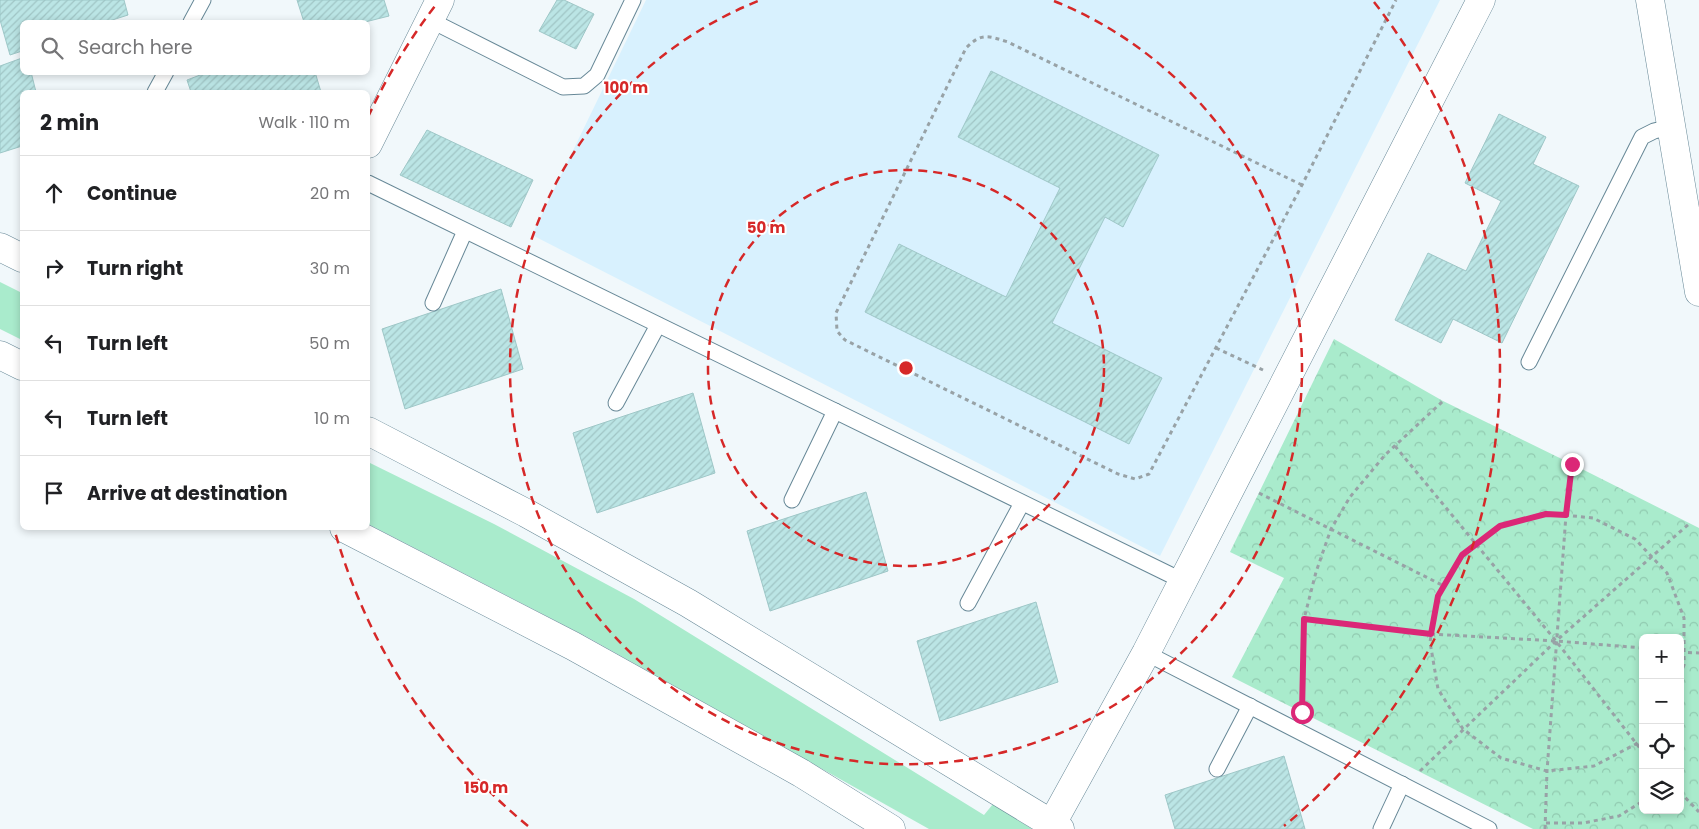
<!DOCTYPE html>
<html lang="en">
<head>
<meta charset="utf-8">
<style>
  :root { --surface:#fff; --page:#f6f6f6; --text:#202124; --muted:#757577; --line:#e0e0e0 }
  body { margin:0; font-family:Poppins,sans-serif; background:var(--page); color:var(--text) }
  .controls { position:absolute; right:15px; bottom:15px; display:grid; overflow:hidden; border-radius:8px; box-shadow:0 2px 8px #0003 }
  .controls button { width:45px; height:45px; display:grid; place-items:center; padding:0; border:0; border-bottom:1px solid var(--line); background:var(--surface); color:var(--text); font:25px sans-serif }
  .stop { position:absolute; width:15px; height:15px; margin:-11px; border:4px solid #db2777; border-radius:50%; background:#fff }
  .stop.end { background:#db2777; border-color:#fff; box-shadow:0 1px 5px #0008 }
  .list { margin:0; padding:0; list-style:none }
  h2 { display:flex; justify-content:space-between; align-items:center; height:65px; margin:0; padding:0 20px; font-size:21px }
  h2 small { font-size:16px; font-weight:400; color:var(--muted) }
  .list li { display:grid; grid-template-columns:32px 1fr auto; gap:15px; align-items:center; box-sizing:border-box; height:75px; padding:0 20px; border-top:1px solid var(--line) }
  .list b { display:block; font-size:19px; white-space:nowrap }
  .list em { font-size:16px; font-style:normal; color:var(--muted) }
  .icon { flex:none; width:28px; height:28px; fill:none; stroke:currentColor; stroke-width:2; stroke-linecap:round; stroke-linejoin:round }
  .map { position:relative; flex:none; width:1699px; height:829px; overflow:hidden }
  .search { position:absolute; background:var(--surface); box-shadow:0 2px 8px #0003; left:20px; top:20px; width:350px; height:55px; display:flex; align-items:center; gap:12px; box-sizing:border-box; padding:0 18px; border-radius:8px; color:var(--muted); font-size:19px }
  .panel { position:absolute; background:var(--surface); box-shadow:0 2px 8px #0003; left:20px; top:90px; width:350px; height:440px; border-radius:8px }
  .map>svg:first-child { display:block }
</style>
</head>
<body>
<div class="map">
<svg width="1699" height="829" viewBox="0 0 1699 829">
  <defs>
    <pattern id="forest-crowns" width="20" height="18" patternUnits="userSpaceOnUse" patternTransform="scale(1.25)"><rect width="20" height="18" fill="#a9ebcc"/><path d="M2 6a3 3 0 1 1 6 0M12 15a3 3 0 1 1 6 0" fill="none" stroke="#91cab0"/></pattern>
    <pattern id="building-hatch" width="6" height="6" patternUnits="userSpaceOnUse" patternTransform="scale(1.25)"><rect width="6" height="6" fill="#bbe5e5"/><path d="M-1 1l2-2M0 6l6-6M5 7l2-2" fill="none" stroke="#a0c5c5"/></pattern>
  </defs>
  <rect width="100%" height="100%" fill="#f1f8fb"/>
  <!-- built -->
  <path fill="#d8f1fe" d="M646,0h794l-280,556 -628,-321z"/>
  <!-- grass -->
  <g fill="#a9ebcc">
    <path d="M0,282l22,11v47l-22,-11z"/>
    <path d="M368,462l126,62 140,75 350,216 9,-11 39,25h-103l-342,-192 -219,-113z"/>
  </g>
  <!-- forest -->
  <path fill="url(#forest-crowns)" fill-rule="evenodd" d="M1334,339l109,62 129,63 127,64v301h-166l-301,-152 52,-99 -54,-26zM1643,638h37v172h-37z"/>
  <!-- building -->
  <g fill="url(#building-hatch)" stroke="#9ec7c7">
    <path d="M0,0h124l4,15 -22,7h-84v29l-12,4 -10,-35z"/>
    <path d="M297,0h87l5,16 -24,6h-61z"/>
    <path d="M557,0h7l30,14 -18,35 -37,-18z"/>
    <path d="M22,58v14h9l5,20h-14v54l-22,7v-87z"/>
    <path d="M991,71l168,84 -36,72 -18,-10 -53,106 110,55 -33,66 -264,-132 34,-68 107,53 54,-109 -102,-51z"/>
    <path d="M208,72h107l6,20h-130l-4,-12z"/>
    <path d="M1499,114l47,23 -13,27 46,22 -77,157 -49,-24 -12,24 -46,-23 33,-67 38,18 35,-70 -36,-18z"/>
    <path d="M427,130l106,50 -22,47 -111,-52z"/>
    <path d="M501,289l22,80 -118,40 -23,-80z"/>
    <path d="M693,393l22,80 -118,40 -24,-80z"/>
    <path d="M866,492l22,79 -118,40 -23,-80z"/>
    <path d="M1036,602l22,80 -118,39 -23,-80z"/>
    <path d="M1284,756l21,73h-130l-10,-34z"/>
  </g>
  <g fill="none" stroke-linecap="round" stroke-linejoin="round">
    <!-- lane casing -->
    <g stroke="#678897" stroke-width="17">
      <g id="lane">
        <path d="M430,20l133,67 21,-1 13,-11 36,-75"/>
        <path d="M191,22l12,-22"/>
        <path d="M155,92l11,-20"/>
        <path d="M368,183l815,398"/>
        <path d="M433,303l32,-72"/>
        <path d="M1529,362l113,-225 12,-6 17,-4"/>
        <path d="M616,403l42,-78"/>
        <path d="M792,500l43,-89"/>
        <path d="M968,603l54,-100"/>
        <path d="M1146,653l343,176"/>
        <path d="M1217,769l33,-63"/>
        <path d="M1381,829l21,-45"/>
      </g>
    </g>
    <!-- street casing -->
    <g stroke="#678897" stroke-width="29">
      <g id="street">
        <path d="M1650,0l49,292"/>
        <path d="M368,144l72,-144"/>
        <path d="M0,247l22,11"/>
        <path d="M0,355l22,11"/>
        <path d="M368,431l158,82 162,90 372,226"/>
        <path d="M344,528l229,118 228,127 90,56"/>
        <path d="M1049,829l97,-176 335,-653"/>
      </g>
    </g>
    <!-- path -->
    <g stroke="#98a2a6" stroke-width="3" stroke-dasharray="4 4" stroke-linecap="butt">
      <path d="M1302,185l-294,-143c-20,-6 -26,-10 -42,6l-130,265 1,18 8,9 273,134 17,5 14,-5 153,-289 94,-185"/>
      <path d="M1216,348l47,22"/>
      <path d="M1395,446l161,195 87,111"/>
      <path d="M1259,493l185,93"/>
      <path d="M1304,619l127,15 125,7 87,7"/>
      <path d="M1680,652l19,1"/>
      <path d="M1302,711l2,-92 12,-47 15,-43 19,-32 35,-42 58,-54"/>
      <path d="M1643,737l-7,7 -42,22 -47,5 -46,-13 -38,-29 -25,-40 -8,-47 8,-46 24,-41 38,-29 45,-13 48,5 42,21 32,34 17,45v47l-4,11"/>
      <path d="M1420,771l136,-130 134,-118"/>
      <path d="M1680,792l19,20"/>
      <path d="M1546,823h37l36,-7 24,-15"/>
      <path d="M1545,829l2,-58 19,-256 6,-51"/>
    </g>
    <!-- lane -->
    <use href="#lane" stroke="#fff" stroke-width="15"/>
    <!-- street -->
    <use href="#street" stroke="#fff" stroke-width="28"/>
  </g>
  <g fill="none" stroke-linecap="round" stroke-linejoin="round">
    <!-- route -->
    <path stroke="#db2777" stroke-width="6" d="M1302,712l2,-93 127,15 7,-38 24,-41 38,-29 46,-12 20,1 6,-51"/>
  </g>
  <!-- distance rings -->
  <g fill="none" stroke="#d62828" stroke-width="2.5" stroke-dasharray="9 6">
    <circle cx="906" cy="368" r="198"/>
    <path d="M1054 1A396 396 0 1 1 758 1"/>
    <path d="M528 826A594 594 0 0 1 335 532M368 117A594 594 0 0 1 438 2M1374 2A594 594 0 0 1 1284 826"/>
  </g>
  <circle cx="906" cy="368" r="8" fill="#d62828" stroke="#fff" stroke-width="2.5"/>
  <g font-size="15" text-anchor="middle" font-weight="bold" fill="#d62828" stroke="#fff" stroke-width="4" stroke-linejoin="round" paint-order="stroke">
    <text x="626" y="93">100 m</text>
    <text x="766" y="233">50 m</text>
    <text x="486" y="793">150 m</text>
  </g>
</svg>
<div class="controls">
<button>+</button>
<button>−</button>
<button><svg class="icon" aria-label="locate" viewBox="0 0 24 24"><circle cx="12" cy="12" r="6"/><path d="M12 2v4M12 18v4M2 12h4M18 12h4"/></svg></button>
<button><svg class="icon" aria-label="layers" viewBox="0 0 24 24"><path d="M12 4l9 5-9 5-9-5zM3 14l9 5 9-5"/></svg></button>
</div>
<div class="stop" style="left:1302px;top:712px"></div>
<div class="stop end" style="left:1572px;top:464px"></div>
<div class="search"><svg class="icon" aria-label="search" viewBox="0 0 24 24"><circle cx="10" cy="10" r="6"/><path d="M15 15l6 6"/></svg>Search here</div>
<section class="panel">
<h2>2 min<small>Walk · 110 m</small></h2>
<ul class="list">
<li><svg class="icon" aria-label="ahead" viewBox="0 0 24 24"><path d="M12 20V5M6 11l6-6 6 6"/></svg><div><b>Continue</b></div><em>20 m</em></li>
<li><svg class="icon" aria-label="right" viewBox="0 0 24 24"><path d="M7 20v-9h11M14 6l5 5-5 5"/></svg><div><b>Turn right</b></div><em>30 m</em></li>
<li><svg class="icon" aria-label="left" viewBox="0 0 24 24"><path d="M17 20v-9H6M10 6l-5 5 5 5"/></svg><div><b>Turn left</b></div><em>50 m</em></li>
<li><svg class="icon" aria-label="left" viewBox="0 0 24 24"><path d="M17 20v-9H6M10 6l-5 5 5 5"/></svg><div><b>Turn left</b></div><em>10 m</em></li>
<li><svg class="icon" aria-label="arrive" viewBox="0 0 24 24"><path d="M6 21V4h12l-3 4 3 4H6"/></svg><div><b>Arrive at destination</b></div></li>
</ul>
</section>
</div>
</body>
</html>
